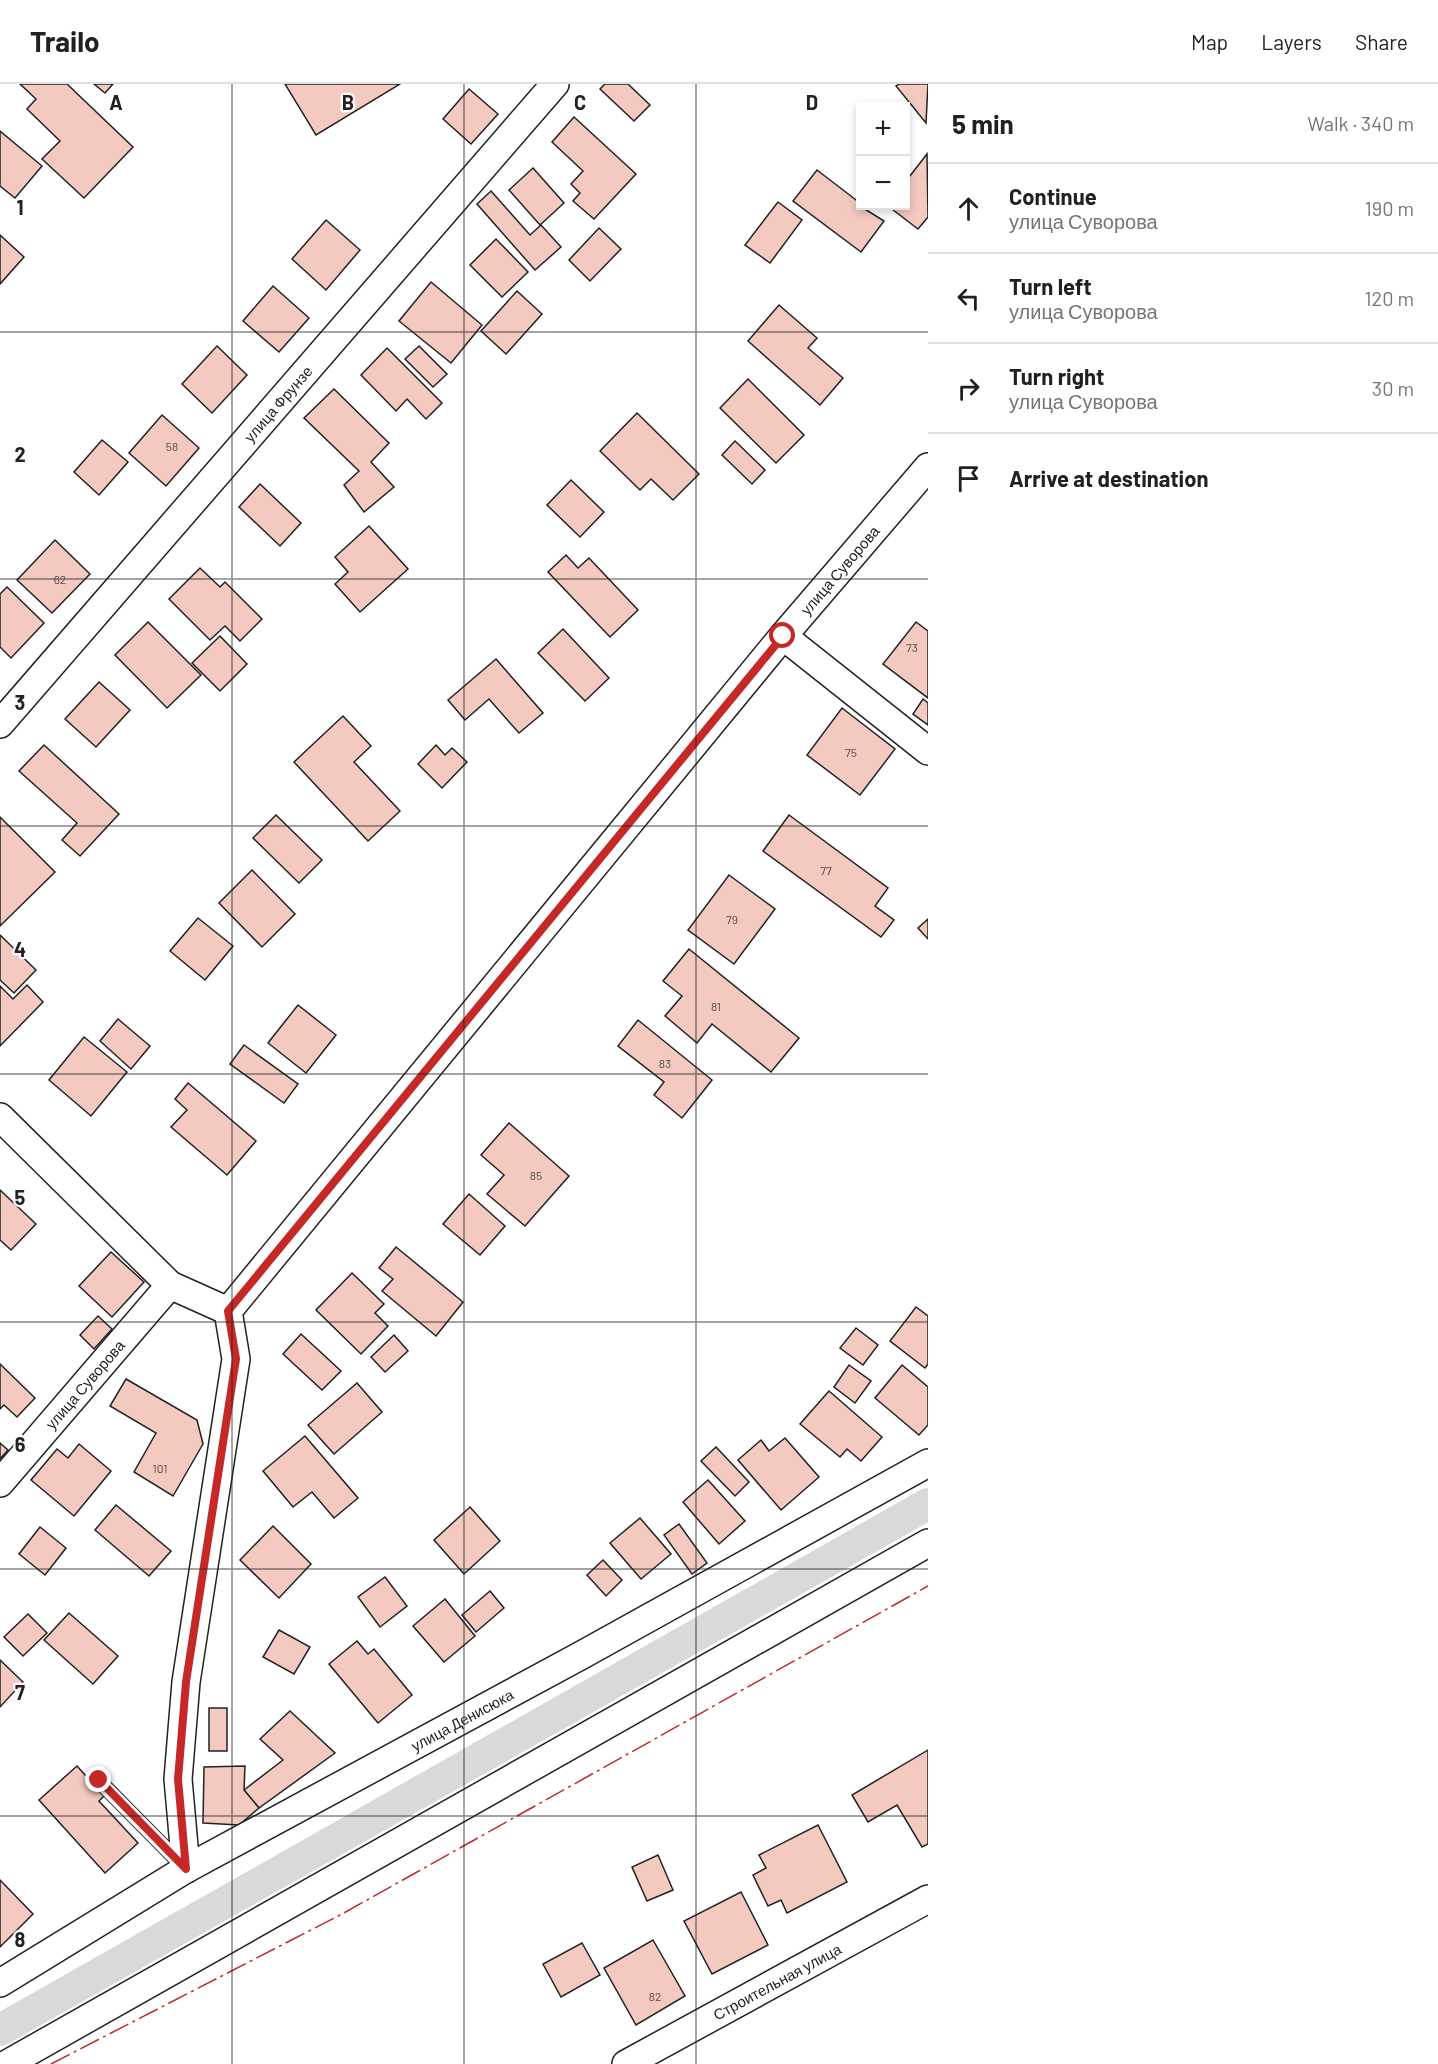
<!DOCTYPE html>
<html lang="en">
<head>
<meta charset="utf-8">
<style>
  :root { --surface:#fff; --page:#f6f6f6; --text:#202124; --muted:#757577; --line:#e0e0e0 }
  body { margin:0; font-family:Barlow,sans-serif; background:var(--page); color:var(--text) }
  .controls { position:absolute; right:18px; top:18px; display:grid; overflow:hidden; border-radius:0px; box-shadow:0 3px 9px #0003 }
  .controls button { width:54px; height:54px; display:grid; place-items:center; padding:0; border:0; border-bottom:2px solid var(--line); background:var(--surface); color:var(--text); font:30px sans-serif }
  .stop { position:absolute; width:18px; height:18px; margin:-14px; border:4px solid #c62828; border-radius:50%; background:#fff }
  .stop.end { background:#c62828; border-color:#fff; box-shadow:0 2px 6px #0008 }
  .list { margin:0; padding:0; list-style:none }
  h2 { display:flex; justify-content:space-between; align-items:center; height:78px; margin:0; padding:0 24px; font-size:26px }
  h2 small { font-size:20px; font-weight:400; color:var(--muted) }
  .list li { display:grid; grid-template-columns:39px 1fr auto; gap:18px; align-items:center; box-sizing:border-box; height:90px; padding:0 24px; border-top:2px solid var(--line) }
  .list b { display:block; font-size:22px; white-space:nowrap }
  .list p { margin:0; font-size:20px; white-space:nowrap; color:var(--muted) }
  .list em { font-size:20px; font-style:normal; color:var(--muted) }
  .icon { flex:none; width:33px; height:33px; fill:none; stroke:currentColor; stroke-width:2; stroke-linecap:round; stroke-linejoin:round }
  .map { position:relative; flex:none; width:928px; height:1980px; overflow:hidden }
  header { display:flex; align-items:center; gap:36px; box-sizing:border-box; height:84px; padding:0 30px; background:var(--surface); border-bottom:2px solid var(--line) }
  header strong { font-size:28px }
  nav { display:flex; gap:33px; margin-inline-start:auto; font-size:21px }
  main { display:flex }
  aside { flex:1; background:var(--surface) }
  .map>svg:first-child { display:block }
</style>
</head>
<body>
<header>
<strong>Trailo</strong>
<nav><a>Map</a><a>Layers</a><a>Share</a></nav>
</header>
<main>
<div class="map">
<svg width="928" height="1980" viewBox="0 0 928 1980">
  <rect width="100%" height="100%" fill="#fff"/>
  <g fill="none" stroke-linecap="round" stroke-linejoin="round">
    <!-- canal -->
    <path stroke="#d9d9d9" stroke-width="32" d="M0,1946l928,-526"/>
  </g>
  <!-- building -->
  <g fill="#f3c9c0" stroke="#222" stroke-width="1.5">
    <path d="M20,0h47l66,63 -49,51 -42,-39 18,-18 -33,-32 9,-10z"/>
    <path d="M94,0h19l-8,9z"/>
    <path d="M285,0h115l-84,51z"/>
    <path d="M605,0h23l22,21 -16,16 -34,-32z"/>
    <path d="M899,0h29l-2,39 -30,-37z"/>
    <path d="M469,5l29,25 -27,30 -28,-25z"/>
    <path d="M574,33l62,57 -42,45 -21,-18 7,-8 -9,-9 12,-13 -31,-29z"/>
    <path d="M0,47l42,35 -27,32 -15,-12z"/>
    <path d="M927,70l1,63 -10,12 -30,-23h18v-25z"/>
    <path d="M533,84l31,35 -24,22 -31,-35z"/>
    <path d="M817,86l43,33v3l24,15 -23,31 -68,-51z"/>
    <path d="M491,107l39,44 11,-10 20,22 -26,23 -58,-66z"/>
    <path d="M778,118l24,18 -32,43 -25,-18z"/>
    <path d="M326,136l34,30 -34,40 -34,-31z"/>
    <path d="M599,144l22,21 -31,32 -21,-21z"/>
    <path d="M0,151l24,22 -24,27z"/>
    <path d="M496,155l32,33 -26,25 -32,-32z"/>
    <path d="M431,198l51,43 -31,38 -52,-42z"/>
    <path d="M273,202l36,32 -30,34 -36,-31z"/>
    <path d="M517,207l25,23 -36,40 -25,-23z"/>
    <path d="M779,221l38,33 -9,10 35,30 -23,27 -72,-64z"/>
    <path d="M217,262l30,29 -35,38 -30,-29z"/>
    <path d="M419,262l28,28 -14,13 -28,-28z"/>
    <path d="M387,264l55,55 -16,16 -19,-20 -11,12 -35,-36z"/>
    <path d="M748,295l56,56 -28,28 -56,-55z"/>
    <path d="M334,305l55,54 -18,19 23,25 -30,25 -20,-27 15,-14 -55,-53z"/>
    <path d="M637,329l62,61 -26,26 -22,-21 -11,11 -40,-39z"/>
    <path d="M162,331l37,33 -33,38 -37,-33z"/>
    <path d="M102,356l26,22 -29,33 -25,-23z"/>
    <path d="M735,357l30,29 -13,14 -30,-29z"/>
    <path d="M571,396l33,32 -24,25 -33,-32z"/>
    <path d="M260,400l41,39 -21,23 -41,-39z"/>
    <path d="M369,442l39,43 -48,43 -25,-28 13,-12 -13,-15z"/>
    <path d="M55,456l35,34 -38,39 -35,-33z"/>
    <path d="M566,471l12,13 11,-10 49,52 -28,27 -62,-65z"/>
    <path d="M200,484l20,19 5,-5 37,37 -22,22 -15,-15 -15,14 -41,-41z"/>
    <path d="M7,503l37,36 -33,35 -11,-11v-53z"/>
    <path d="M148,538l53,53 -34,33 -52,-53z"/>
    <path d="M916,538l12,9v67l-45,-34z"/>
    <path d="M563,545l46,49 -24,23 -47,-48z"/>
    <path d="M220,552l27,28 -27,27 -28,-28z"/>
    <path d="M496,575l47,54 -24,20 -30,-34 -24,21 -17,-20z"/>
    <path d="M99,598l31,28 -34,37 -31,-28z"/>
    <path d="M923,615l5,4v22l-15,-11z"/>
    <path d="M842,624l53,41 -35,46 -53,-40z"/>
    <path d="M343,632l28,30 -17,16 46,49 -32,30 -74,-79z"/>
    <path d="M44,661l75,69 -39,42 -18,-16 15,-17 -58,-52z"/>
    <path d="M436,661l9,10 7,-7 15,14 -25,26 -24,-24z"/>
    <path d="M276,731l46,45 -23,23 -46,-45z"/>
    <path d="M789,731l99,73 -13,18 19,14 -13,17 -118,-86z"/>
    <path d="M0,733l55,55 -55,54z"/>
    <path d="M252,786l43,44 -33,33 -43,-44z"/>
    <path d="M729,791l46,34 -41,55 -46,-34z"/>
    <path d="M198,834l35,28 -28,34 -35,-29z"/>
    <path d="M928,835v20l-10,-11z"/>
    <path d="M0,851l36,35 -22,23 -14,-13z"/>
    <path d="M689,865l110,89 -28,34 -59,-48 -15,19 -32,-27 17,-20 -19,-15z"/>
    <path d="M27,901l16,17 -43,44v-60l13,13z"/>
    <path d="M298,921l38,30 -30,38 -38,-30z"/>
    <path d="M118,935l32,27 -19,23 -31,-28z"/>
    <path d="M638,936l74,60 -30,38 -28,-23 10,-13 -46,-36z"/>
    <path d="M84,953l43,35 -36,44 -42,-36z"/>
    <path d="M244,961l54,39 -14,19 -54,-39z"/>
    <path d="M188,999l68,58 -29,34 -56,-48 16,-17 -12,-11z"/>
    <path d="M509,1039l60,53 -44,50 -38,-32 17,-19 -23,-20z"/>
    <path d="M0,1106l36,34 -25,26 -11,-10z"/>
    <path d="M469,1110l36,32 -25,29 -37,-31z"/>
    <path d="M396,1163l67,55 -27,34 -54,-45 11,-12 -14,-11z"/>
    <path d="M111,1168l33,30 -32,35 -33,-31z"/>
    <path d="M352,1189l32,31 -9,9 13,13 -27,28 -45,-44z"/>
    <path d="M916,1223l12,9v48l-3,4 -35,-27z"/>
    <path d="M98,1232l14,13 -18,20 -14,-14z"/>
    <path d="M856,1244l22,17 -15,20 -23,-17z"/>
    <path d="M301,1250l40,37 -19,19 -39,-36z"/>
    <path d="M394,1251l14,16 -23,21 -14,-15z"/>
    <path d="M0,1280l35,34 -18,19 -13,-12 -4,4z"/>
    <path d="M849,1281l22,16 -16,22 -21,-16z"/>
    <path d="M902,1281l26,22v38l-9,10 -44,-37z"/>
    <path d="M126,1295l71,41 6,24 -30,52 -39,-24 22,-39 -46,-27z"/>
    <path d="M357,1299l25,29 -48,42 -26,-29z"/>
    <path d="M829,1307l53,46 -21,24 -14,-12 -7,8 -40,-33z"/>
    <path d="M305,1352l53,62 -24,20 -22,-26 -19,15 -30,-36z"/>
    <path d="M785,1354l34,39 -38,33 -43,-50 23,-20 8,11z"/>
    <path d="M0,1359l8,7 -8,9z"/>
    <path d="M79,1360l32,27 -37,45 -43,-36 26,-31 11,9z"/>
    <path d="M716,1363l33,35 -14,14 -34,-35z"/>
    <path d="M708,1396l37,41 -26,23 -36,-42z"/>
    <path d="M116,1421l55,46 -22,25 -54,-46z"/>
    <path d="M470,1423l30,34 -36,33 -30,-34z"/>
    <path d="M640,1434l31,36 -30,25 -31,-36z"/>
    <path d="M679,1440l28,39 -15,11 -28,-39z"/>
    <path d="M273,1442l38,38 -32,34 -39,-38z"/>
    <path d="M40,1443l26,21 -21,27 -26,-21z"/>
    <path d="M603,1476l19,20 -16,16 -19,-21z"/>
    <path d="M385,1493l22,29 -27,21 -22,-30z"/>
    <path d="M490,1507l14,17 -28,24 -14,-17z"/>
    <path d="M445,1515l30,37 -31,26 -31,-36z"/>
    <path d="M69,1529l49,43 -25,28 -49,-44z"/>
    <path d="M28,1530l19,19 -24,23 -19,-19z"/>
    <path d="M279,1546l31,17 -16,27 -31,-17z"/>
    <path d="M357,1557l11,13 6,-5 38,46 -34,28 -49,-59z"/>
    <path d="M0,1576l23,22 -23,25z"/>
    <rect x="209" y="1624" width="18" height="43"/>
    <path d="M290,1627l45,42 -76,55 -15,-18 39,-30 -23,-21z"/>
    <path d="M928,1666v94l-6,3 -25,-42 -29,17 -16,-27z"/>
    <path d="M77,1682l27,30 -5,5 39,42 -33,30 -66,-73z"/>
    <path d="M245,1682l-1,24 15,18 -20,17 -36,-2 1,-56z"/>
    <path d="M818,1741l29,57 -60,31 -6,-13 -13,6 -15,-31 13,-7 -7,-13z"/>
    <path d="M658,1771l15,35 -26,11 -15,-34z"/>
    <path d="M0,1796l33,34 -33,33z"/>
    <path d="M741,1808l27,53 -56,29 -28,-53z"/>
    <path d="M653,1856l32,56 -49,29 -32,-57z"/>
    <path d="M582,1859l18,32 -39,22 -18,-33z"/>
  </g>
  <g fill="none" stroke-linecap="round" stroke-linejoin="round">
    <!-- lane casing -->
    <g stroke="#222" stroke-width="16">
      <path id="lane" d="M99,1697l85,86"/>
    </g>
    <!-- street casing -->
    <g stroke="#222" stroke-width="30">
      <g id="street">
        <path d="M783,552l145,115"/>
        <path id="s1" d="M0,640l555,-640"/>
        <path d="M0,1033l170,168 58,26"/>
        <path id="s2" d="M0,1399l170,-198"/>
        <path id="s3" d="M186,1785l-8,-90 8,-97 50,-323 -8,-48 555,-675 145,-169"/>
        <path id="s4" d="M0,1899l186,-114 394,-213 348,-193"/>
        <path d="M7,1980l921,-521"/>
        <path id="s5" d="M626,1980l302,-165"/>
      </g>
    </g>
    <!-- lane -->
    <use href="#lane" stroke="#fff" stroke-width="14"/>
    <!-- street -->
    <use href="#street" stroke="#fff" stroke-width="27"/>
    <!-- power -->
    <path stroke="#c62828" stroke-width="1.5" stroke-dasharray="21 4.5 3 4.5" stroke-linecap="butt" d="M51,1980l291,-150 586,-328"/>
  </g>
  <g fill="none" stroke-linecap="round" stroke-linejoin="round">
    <!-- route -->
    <path stroke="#c62828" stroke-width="8" d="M99,1696l87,89 -8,-90 8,-97 50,-323 -8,-48 555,-675"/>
  </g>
  <!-- grid -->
  <path fill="none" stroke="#222" stroke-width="1.5" stroke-opacity="0.55" d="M232,0v1980M464,0v1980M696,0v1980M0,248h928M0,495h928M0,742h928M0,990h928M0,1238h928M0,1485h928M0,1732h928"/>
  <g text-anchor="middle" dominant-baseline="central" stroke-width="4.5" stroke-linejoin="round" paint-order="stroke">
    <!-- number labels -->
    <g font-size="12" fill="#564c4a">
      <text x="172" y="362">58</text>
      <text x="60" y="495">62</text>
      <text x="912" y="563">73</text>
      <text x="851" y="668">75</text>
      <text x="826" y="786">77</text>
      <text x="732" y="835">79</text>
      <text x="716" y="922">81</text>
      <text x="665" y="979">83</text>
      <text x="536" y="1091">85</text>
      <text x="160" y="1384">101</text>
      <text x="655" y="1912">82</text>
    </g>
    <!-- street labels -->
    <g font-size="15" fill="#222" stroke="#fff">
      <text stroke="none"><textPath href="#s1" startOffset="424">улица Фрунзе</textPath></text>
      <text stroke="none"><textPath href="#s3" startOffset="1524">улица Суворова</textPath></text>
      <text stroke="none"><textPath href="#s2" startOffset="130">улица Суворова</textPath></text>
      <text stroke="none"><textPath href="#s4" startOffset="532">улица Денисюка</textPath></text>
      <text stroke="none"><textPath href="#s5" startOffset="172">Строительная улица</textPath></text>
    </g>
  </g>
  <g font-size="20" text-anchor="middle" font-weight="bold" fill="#222" stroke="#fff" stroke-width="4.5" stroke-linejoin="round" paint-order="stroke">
    <text x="116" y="26">A</text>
    <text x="348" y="26">B</text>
    <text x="580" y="26">C</text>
    <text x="812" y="26">D</text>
    <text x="20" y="131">1</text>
    <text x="20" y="378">2</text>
    <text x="20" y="626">3</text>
    <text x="20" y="873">4</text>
    <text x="20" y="1121">5</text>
    <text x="20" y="1368">6</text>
    <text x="20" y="1616">7</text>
    <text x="20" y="1863">8</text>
  </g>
</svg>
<div class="controls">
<button>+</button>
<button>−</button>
</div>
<div class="stop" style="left:783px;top:552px"></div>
<div class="stop end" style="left:99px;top:1696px"></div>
</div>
<aside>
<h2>5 min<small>Walk · 340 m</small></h2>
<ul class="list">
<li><svg class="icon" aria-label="ahead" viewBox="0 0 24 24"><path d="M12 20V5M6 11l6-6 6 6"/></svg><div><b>Continue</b><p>улица Суворова</p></div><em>190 m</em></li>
<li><svg class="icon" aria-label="left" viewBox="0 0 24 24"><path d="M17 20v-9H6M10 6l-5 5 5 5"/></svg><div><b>Turn left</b><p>улица Суворова</p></div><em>120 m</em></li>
<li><svg class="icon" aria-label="right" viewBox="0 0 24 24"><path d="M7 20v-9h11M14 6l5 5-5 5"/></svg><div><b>Turn right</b><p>улица Суворова</p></div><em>30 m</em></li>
<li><svg class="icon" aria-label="arrive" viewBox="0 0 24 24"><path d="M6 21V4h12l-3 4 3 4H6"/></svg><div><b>Arrive at destination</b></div></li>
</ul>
</aside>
</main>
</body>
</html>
